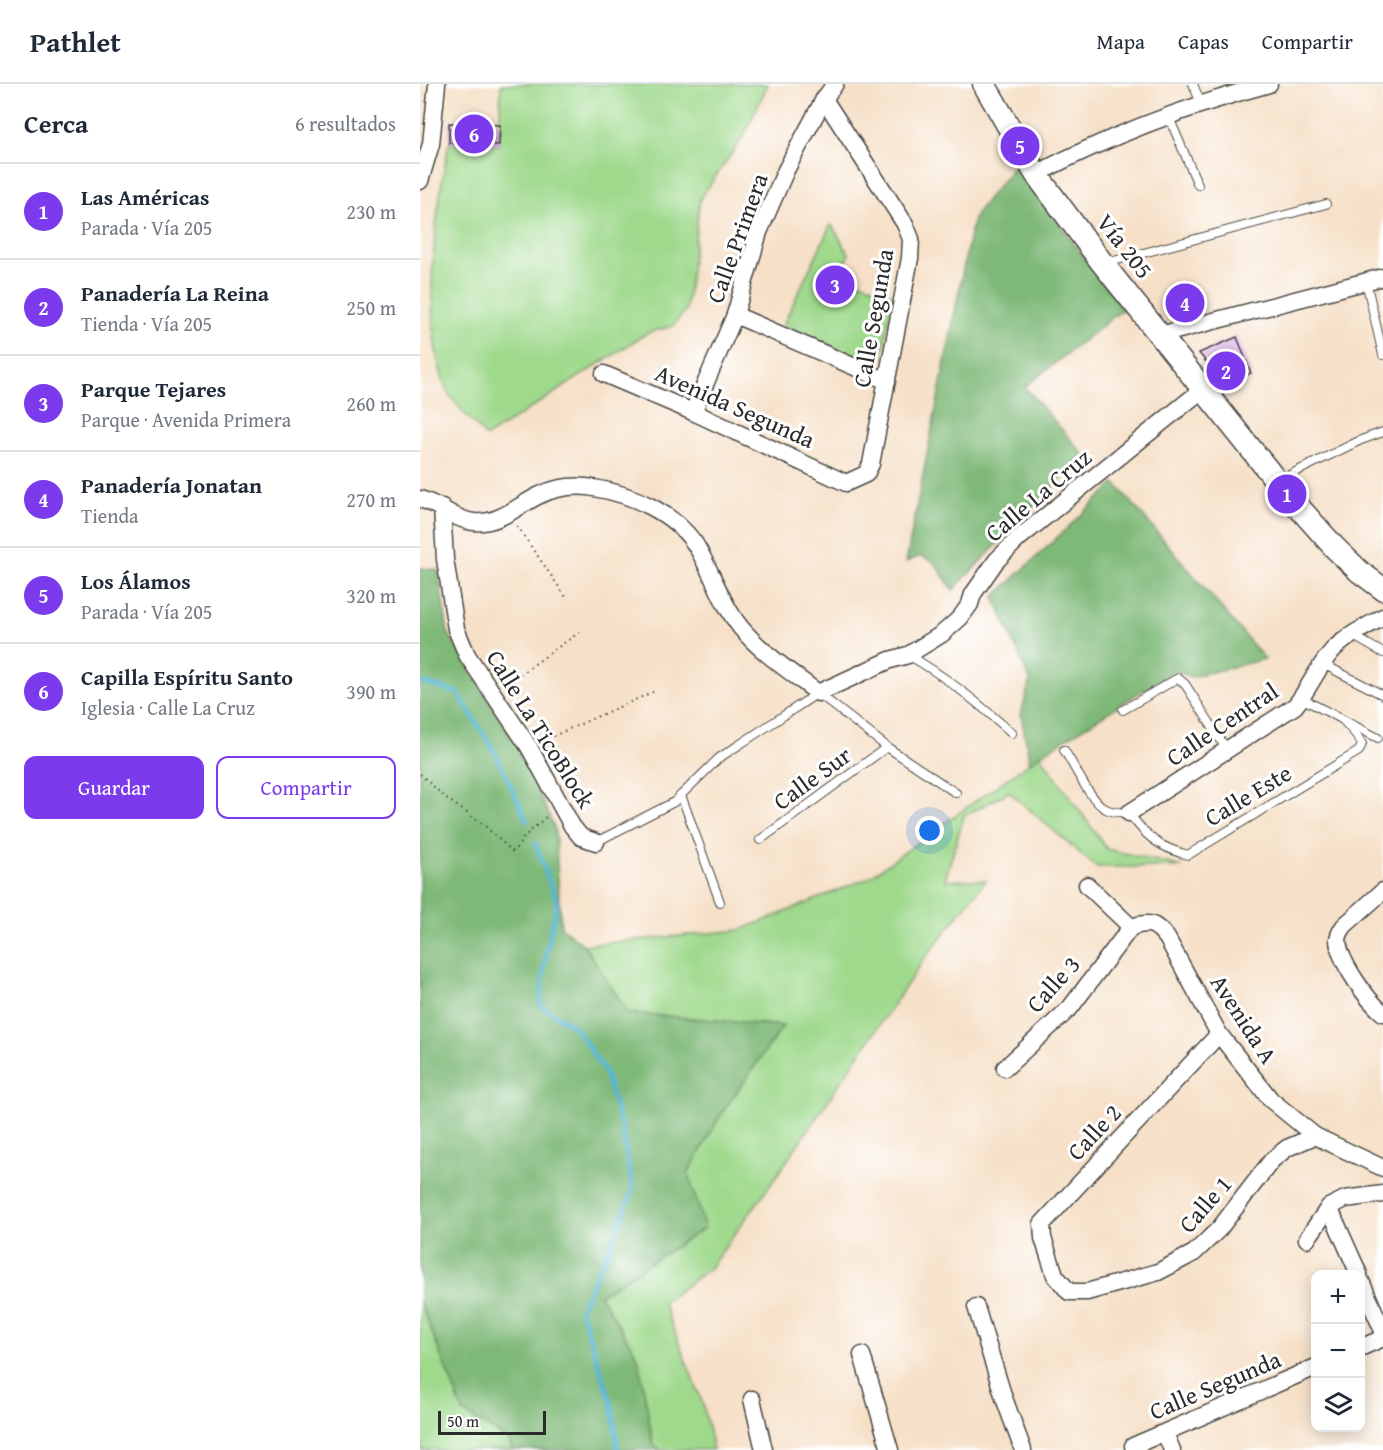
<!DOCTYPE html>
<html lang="es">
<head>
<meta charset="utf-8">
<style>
  :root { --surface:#fff; --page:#f6f6f7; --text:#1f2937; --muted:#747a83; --line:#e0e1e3; --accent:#7c3aed }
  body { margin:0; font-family:"Gentium Book Plus",serif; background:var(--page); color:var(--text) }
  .controls { position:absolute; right:18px; bottom:18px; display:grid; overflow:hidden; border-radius:12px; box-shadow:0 3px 15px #0003 }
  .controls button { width:54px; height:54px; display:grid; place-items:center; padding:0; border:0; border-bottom:2px solid var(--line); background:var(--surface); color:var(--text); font:30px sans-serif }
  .scale { position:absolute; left:18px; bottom:15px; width:108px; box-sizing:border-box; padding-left:6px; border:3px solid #2b2b2b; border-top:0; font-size:16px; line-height:21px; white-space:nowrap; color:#2b2b2b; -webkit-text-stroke:4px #fff; paint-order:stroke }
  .you { position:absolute; left:510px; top:747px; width:21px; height:21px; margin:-15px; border:4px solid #fff; border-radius:50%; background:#1a73e8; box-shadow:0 0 0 9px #1a73e833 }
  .badge { display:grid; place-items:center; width:39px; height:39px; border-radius:50%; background:var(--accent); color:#fff; font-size:20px; font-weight:700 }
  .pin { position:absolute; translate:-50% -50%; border:3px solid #fff; box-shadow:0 2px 6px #0006 }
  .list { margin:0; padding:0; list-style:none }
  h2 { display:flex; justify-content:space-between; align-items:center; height:78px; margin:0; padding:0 24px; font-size:26px }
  h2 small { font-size:20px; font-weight:400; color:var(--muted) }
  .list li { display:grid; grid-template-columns:39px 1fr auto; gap:18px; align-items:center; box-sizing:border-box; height:96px; padding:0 24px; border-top:2px solid var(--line) }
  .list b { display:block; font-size:22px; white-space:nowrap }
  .list p { margin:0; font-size:20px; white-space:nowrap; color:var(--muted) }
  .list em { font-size:20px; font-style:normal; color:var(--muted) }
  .actions { display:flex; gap:12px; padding:18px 24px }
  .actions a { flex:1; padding:14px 0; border:2px solid var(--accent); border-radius:12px; text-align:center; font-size:21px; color:var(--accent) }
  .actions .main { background:var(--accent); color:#fff }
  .icon { flex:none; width:33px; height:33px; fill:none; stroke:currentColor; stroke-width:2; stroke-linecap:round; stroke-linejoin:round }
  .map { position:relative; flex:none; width:963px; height:1366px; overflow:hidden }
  header { display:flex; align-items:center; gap:36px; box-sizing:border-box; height:84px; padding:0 30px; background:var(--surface); border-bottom:2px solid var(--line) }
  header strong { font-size:28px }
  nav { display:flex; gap:33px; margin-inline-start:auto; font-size:21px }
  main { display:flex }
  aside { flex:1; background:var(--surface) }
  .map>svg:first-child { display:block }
</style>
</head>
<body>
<header>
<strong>Pathlet</strong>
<nav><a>Mapa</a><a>Capas</a><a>Compartir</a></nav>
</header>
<main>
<aside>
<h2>Cerca<small>6 resultados</small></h2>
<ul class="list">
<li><span class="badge">1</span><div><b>Las Américas</b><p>Parada · Vía 205</p></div><em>230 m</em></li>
<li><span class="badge">2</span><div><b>Panadería La Reina</b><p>Tienda · Vía 205</p></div><em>250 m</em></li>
<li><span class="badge">3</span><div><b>Parque Tejares</b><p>Parque · Avenida Primera</p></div><em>260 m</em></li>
<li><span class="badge">4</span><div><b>Panadería Jonatan</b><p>Tienda</p></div><em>270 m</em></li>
<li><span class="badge">5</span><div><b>Los Álamos</b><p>Parada · Vía 205</p></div><em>320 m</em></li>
<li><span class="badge">6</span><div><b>Capilla Espíritu Santo</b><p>Iglesia · Calle La Cruz</p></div><em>390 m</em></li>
</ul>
<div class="actions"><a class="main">Guardar</a><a>Compartir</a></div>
</aside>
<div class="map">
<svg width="963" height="1366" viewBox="0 0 963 1366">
  <rect width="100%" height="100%" fill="#fff"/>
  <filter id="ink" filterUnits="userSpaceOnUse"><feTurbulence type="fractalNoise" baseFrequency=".0167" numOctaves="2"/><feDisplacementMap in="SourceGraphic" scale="12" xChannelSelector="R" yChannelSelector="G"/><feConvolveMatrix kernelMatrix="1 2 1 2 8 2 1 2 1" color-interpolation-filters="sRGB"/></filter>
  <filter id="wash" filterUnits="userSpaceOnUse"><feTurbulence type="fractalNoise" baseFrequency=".008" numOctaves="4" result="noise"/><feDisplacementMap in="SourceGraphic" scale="24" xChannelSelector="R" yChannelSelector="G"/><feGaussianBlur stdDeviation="1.35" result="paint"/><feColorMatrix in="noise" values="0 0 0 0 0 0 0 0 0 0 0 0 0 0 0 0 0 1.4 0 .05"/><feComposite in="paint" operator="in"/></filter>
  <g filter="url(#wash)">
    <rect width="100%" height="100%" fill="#f6e0c7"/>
    <!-- green -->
    <g fill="#9fd98c" stroke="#65825c" stroke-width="1.5">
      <path d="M81,0h267l-25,53 -43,62 -14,111 -13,16 -26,7 -161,104c-13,-15 -30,-30 -39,-46 -27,-66 -12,-176 2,-248l50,2z"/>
      <path d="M411,140l18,30 -7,21 51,20 -11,62c-4,6 -8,7 -15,6l-84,-38z"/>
      <path d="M620,671l67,94 76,18h-87l-87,-75 -45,24 -19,64h41l-61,78 -152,223 -63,87 -47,35 40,101 10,46h-53l-7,-7 -15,-86 -38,-62 104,-67 -16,-54 34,-61 61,-87 -155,-13 -44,-68 157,-15 127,-52z"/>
      <path d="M0,1218l43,109 46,29 3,10h-92z"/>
    </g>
    <!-- forest -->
    <g fill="#7fb978" stroke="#557252" stroke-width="1.5">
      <path d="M595,81l108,144 -98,78 59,68 -131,135 -19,-28 -13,-6 -15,6 65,-333 5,-16z"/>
      <path d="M695,399l150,176 -74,18 -16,-7 -135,85 -10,8 -9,-48 9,-35 -36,-83z"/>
      <path d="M0,484l18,2 10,63 68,111 39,85 6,98 23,18 44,68 155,13 -61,87 -34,60 17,55 -105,67 38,62 15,86 7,7h-148l-3,-10 -46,-28 -43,-110z"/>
    </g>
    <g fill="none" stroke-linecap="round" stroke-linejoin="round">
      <!-- stream -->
      <g stroke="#57b6d5" stroke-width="4.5">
        <path d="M0,598l38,11 37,59 32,69"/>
        <path d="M115,759l22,59 -12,57 -5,46 35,22 29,43 17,55 12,64 -16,42 -37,78 32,95 6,46"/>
      </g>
    </g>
    <g id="blocks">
      <!-- building -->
      <g fill="#daa9e3">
        <path d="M29,39l51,2 -1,20 -50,-2z"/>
        <path d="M778,207l3,15 -28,7 -3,-14z"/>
        <path d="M817,253l14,36 -25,13 -27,-33z"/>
      </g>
    </g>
  </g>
  <g filter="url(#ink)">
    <use href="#blocks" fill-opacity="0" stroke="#494642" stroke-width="1.5"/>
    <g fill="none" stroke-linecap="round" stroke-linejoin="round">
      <!-- service casing -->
      <g stroke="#494642" stroke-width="10">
        <g id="service">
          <path d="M773,0l8,20"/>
          <path d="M748,31l30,70"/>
          <path d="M686,179l220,-59"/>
          <path d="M946,197l17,74"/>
          <path d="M857,397l84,-41 22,-8"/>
          <path d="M932,551l31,18"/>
          <path d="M488,571c39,22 71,49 104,78"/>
          <path d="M903,580l60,31"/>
          <path d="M881,614l77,40"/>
          <path d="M703,626l55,-32 7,6 42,66"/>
          <path d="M644,666c10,15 26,51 42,59 7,4 15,3 23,4 17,24 31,35 59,42l171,-104 3,-7 -4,-7 -16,-18"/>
          <path d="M261,711l39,107"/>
          <path d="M340,756l127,-93"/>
          <path d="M176,758l78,-40 45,-44 99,-65 69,54 69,46"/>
        </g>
      </g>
      <!-- minor casing -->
      <g stroke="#494642" stroke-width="19">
        <g id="minor">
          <path d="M616,90c75,-39 152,-68 233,-90"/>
          <path d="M0,97l11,-37 6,-60"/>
          <path d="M315,231l152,66"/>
          <path d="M740,251l223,-58"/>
          <path d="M184,290l89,38 153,71 20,-9 5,-10 39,-206 1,-19 -6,-15 -81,-125"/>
          <path d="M273,328l42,-97 24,-83 27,-62 38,-71 11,-15"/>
          <path d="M0,415c19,5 37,22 54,23 24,3 46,-18 66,-27 17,-8 36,-10 54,-7 37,6 79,24 101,56 17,27 26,59 46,84 22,26 50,44 77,65l72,-33 18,-5 34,-21 18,-16 10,-14 3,-10 23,-33 23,-23 184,-149"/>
          <path d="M22,423l3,52 11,70 11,26 62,92 43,79 9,11 15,5"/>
          <path d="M709,729l166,-107c14,-17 22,-38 37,-55 14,-15 34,-24 51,-34"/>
          <path d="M667,801l44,42c19,-6 24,-4 36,11l52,96 52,66 44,36 68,32"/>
          <path d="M963,807l-39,35c-3,4 -5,8 -6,13 0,21 29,61 45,74"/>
          <path d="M799,950l-177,190 1,14 12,37 14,17h18l71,-20 36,-19 25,-24 53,-69 15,-12 28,-12"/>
          <path d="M585,984l65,-60 61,-81"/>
          <path d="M909,1123l30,67"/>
          <path d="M887,1155l22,-32 16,-8 38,-5"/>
          <path d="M940,1195l23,52"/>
          <path d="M556,1223l28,91 19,52"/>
          <path d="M940,1264l23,-10"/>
          <path d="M442,1271l28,95"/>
          <path d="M332,1315l12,51"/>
          <path d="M745,1349l7,17"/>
          <path d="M713,1362l183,-79"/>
        </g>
      </g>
      <!-- secondary casing -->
      <g stroke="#494642" stroke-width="25">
        <path id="secondary" d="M564,0l52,90 67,90 184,230 48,54 25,24 23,17"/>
      </g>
      <!-- path -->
      <g stroke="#494642" stroke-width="2" stroke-dasharray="1.5 4.5" stroke-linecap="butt">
        <path d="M97,442l51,74"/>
        <path d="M85,601l76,-54"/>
        <path d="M122,657l113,-50"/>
        <path d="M0,690l27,25 37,26 29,27 14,-18 22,-20"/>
      </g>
      <!-- service -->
      <use href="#service" stroke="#fff" stroke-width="8"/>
      <!-- minor -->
      <use href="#minor" stroke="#fff" stroke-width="16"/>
      <!-- secondary -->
      <use href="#secondary" stroke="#fff" stroke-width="22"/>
    </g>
  </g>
  <g text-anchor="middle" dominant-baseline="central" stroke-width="6" stroke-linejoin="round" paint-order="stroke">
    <!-- street labels -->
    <g font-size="24" fill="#2b2b2b" stroke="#fff">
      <text transform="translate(317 154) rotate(-70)">Calle Primera</text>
      <text transform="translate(705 162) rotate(52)">Vía 205</text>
      <text transform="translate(453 234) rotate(-80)">Calle Segunda</text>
      <text transform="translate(315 322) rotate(24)">Avenida Segunda</text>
      <text transform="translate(618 411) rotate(-40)">Calle La Cruz</text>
      <text transform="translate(802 640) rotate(-34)">Calle Central</text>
      <text transform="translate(121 645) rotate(58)">Calle La TicoBlock</text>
      <text transform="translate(392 694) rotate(-36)">Calle Sur</text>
      <text transform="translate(828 711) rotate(-31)">Calle Este</text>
      <text transform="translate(633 900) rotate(-48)">Calle 3</text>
      <text transform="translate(824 935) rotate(57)">Avenida A</text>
      <text transform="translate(674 1048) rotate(-47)">Calle 2</text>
      <text transform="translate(785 1120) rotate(-49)">Calle 1</text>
      <text transform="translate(795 1301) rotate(-23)">Calle Segunda</text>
    </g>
  </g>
</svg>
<div class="controls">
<button>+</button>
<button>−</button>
<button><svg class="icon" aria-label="layers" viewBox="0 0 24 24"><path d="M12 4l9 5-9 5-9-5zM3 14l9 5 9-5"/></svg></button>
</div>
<div class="scale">50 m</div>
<div class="you"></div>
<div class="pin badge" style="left:867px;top:410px">1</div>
<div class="pin badge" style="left:806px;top:287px">2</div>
<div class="pin badge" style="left:415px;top:201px">3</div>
<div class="pin badge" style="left:765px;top:219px">4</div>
<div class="pin badge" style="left:600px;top:62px">5</div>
<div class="pin badge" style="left:54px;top:50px">6</div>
</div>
</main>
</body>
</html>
